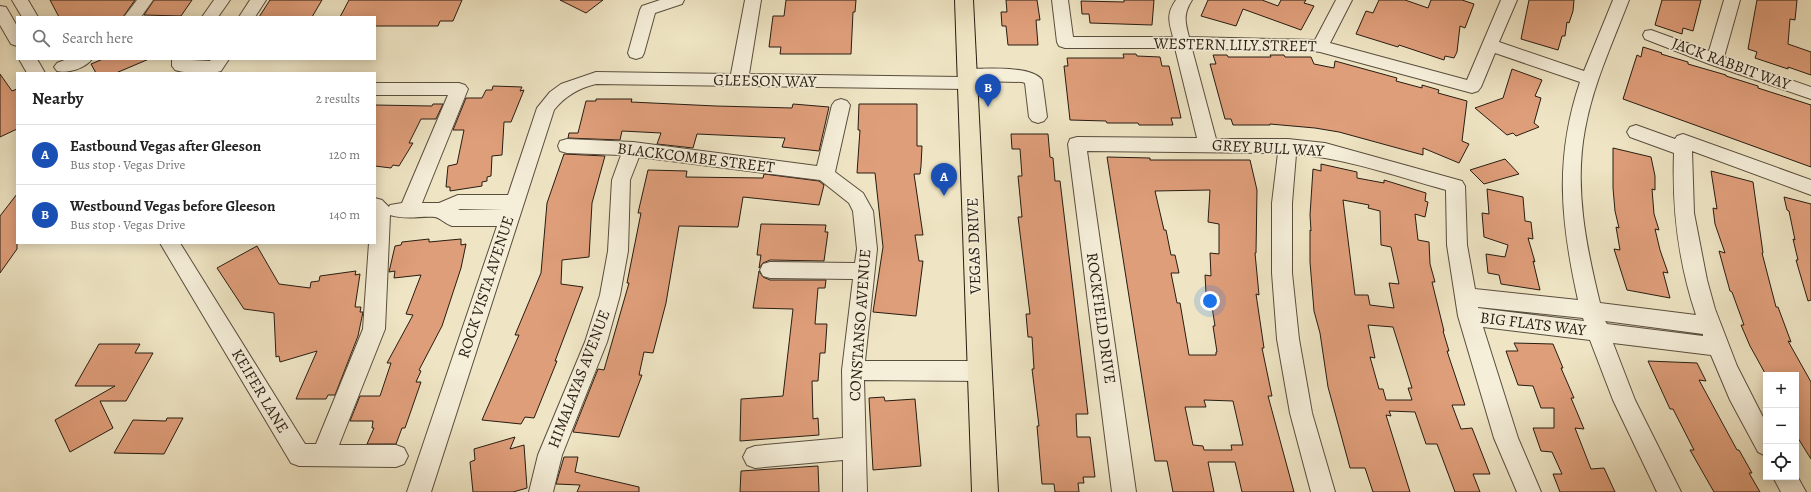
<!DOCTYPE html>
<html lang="en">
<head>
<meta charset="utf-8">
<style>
  :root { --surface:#fff; --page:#f2f2f2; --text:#222; --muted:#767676; --line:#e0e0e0; --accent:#b45309 }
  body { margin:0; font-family:Alegreya,serif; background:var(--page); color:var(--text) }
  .controls { position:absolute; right:12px; bottom:12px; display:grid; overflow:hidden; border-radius:0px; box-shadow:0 2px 10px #0003 }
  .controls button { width:36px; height:36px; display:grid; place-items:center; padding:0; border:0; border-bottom:1px solid var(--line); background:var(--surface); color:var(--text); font:20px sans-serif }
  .you { position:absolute; left:1210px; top:301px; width:14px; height:14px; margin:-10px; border:3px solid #fff; border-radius:50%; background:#1a73e8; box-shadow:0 0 0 6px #1a73e833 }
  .badge { display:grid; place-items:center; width:26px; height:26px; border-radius:50%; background:var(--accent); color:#fff; font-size:13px; font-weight:700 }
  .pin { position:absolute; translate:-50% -33px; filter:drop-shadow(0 1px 2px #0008) }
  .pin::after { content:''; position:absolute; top:21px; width:14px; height:12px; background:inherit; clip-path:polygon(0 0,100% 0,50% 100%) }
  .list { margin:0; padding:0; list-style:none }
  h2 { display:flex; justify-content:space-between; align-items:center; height:52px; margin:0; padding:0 16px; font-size:17px }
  h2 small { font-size:13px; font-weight:400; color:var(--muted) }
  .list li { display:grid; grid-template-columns:26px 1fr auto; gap:12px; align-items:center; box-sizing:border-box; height:60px; padding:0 16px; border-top:1px solid var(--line) }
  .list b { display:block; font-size:15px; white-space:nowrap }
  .list p { margin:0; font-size:13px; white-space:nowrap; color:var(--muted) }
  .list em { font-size:13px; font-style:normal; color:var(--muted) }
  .icon { flex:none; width:22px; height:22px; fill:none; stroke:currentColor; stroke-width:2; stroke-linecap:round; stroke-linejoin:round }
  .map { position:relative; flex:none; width:1811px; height:492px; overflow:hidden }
  .search { position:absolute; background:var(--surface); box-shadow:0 2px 10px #0003; left:16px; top:16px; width:360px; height:44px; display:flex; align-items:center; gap:10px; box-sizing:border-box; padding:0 14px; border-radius:0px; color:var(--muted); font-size:15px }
  .panel { position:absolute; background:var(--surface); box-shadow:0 2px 10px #0003; left:16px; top:72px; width:360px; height:172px; border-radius:0px }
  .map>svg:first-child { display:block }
</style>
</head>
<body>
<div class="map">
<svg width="1811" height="492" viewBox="0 0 1811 492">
  <rect width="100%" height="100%" fill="#efe5c4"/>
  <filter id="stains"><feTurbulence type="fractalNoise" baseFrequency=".005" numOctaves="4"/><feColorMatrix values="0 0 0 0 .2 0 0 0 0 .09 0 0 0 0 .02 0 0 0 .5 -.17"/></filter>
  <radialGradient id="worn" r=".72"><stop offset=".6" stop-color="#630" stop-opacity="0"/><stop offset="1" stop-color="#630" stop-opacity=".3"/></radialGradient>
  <!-- building -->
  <g fill="#df9e7a" stroke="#271c12" fill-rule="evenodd">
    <path d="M50,0h85l-12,17h-64z"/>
    <path d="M154,0h38l-11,16 -37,-1z"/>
    <path d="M270,0h52l-10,17h-53z"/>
    <path d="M349,0h113l-9,21h-13l-2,5h-63v-9h-35z"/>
    <path d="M560,0h43l-17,13z"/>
    <path d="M786,0h70l-1,12h-2l-2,42h-71l1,-7h-12l4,-31h11z"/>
    <path d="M1006,0h31l3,20h-4l2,25h-30l-2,-19h-4l-1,-14h6z"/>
    <path d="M1124,0h30l-2,25 -62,-2 -1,-9h-7l-1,-13 43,1z"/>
    <path d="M1208,0h54l16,6 3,-6h25l-2,3 10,3 -13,24 -58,-21 -7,17 -35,-10z"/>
    <path d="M1379,0h26l23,8 3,-8h31l12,4 -9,24 -5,-2 -3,26 -3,6 -9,-2 -1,4 -45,-15 -1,2 -42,-13 10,-23 7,2z"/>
    <path d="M1529,0h45l-1,11 -4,12 -2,-1 -2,14h-3l-4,14 -37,-11z"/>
    <path d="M1662,0h39l-8,31 -10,-3 -1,6 -27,-9z"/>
    <path d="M1757,0h40l-2,20 -5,-1 -2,25 23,8v23l-23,-8v2l-33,-11 2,-6 -9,-3z"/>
    <path d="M1643,47l19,6 -1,1 27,8v2l38,11v1l32,10v2l53,17v62l-188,-68 14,-44 4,2z"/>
    <path d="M1123,54h13l1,2 23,1 2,9h7l12,52h-10l2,7h-34l-1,-2h-31l-1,-2 -36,-1 -6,-54h4l-1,-8h57z"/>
    <path d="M1213,55h14l1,2h43l-1,-2h14l1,2h26l3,7 20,4 1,-7 62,17 -1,3 26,7v-3l17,5 -1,3 29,8 -5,40 7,3 -10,19 -36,-15v7l-84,-23 -24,-4 -45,-4v1h-37l-2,-6h-6l-15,-55h6z"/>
    <path d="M103,59h46l-33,14h-20l-5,-9z"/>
    <path d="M1512,69l30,11 -7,16 6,2 -7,25 5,4 -23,9 -3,-3 -6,2 -32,-27 28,-10z"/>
    <path d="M0,74l12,17 5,-2v40l-17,8z"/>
    <path d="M493,86l29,1 -2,4 4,-1 -13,32h-7l-2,33 -10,1 -1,20 -4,1v4l-5,1v4l-32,5v-4h-4l2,-21 9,-2 7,-34h-11l13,-32h16l4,-8h6z"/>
    <path d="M596,99h36l-1,3 85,4 76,2 1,-4 36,3 -10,44 -37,-4 3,-9 -88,-4 -4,14 -36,-4 4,-11 -39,-2 -2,9 -52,-2 1,-5h9l8,-32h10z"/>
    <path d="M433,104h10l-7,15h-15l-12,24h4l-14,23 -6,-1 -2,3 -16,-2v-61l57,1z"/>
    <path d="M859,104h58v42h5l-1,20 -1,8h-6l9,61h-8l4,26h4l-7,55 -43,-4 10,-65 -8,-74h-18l3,-43h-2z"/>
    <path d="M1011,134h37l2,23 3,1 2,23h5l28,233h-12l1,23h13l5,40h-12l1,6h-6l1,9h-24l-1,-8h-12l-5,-58h2l-7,-57h2l-2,-32h-4l-2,-23h4l-12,-97h4l-4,-41h4l-2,-27h-8z"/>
    <path d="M1613,148l38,9 4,19v14l-3,-1 2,25 5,16 -4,-1 5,21 8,23 -5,-1 7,26 -43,-8 -13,-41 6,1 -4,-23 3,1 -4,-17 -2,-23z"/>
    <path d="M564,154l41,2 -13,47 -3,54 -27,3 -1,24 22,3 -28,74h2l-23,57 -9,-1 -4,7 -39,-4 37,-85h-4l26,-62 6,-70z"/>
    <path d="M1107,157l43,1v2h100l7,30 -1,63h-1l4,42 -3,-1 8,54h-2l10,48h-4l26,96h-52l-7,-30h-27l6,30h-41l-6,-31h-12zM1210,190l-2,32 11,2v30l-9,-1 1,23 -6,-1 1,18 4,1 5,32h-2l4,26h-1v3h-27l-9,-52h-3l-6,-30h8l-4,-18h-4l-5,-25h-2l-9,-39zM1204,400l29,1 10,44h-12l1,5h-28l-1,-4 -10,-1 -8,-38h21z"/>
    <path d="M1505,159l14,15 -35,10 -14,-14z"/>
    <path d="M1321,164l36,8v6l27,5v-3l42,13 -1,8 3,1 -3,15 -10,-3 3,26 11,2 1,22 5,18h-3l12,49h-1l6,20h-2l18,54h-13l9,24 11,-1 18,46h-17l7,18h-25l-18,-48h-11l-11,-32 -26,-1 2,5 -5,-1 24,77h-37l-8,-24h-15l-22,-81 -8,-54 -6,-22 -4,-49v-32l1,1 -1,-16 3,-46 8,2zM1343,200l26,5 -1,3 12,3 1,34 10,2 8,37 -10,-1 5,25 -24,-3 -2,-10h-13zM1368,325l25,2 19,61h-4l4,12h-26l-3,-11h-4l-9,-32 5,1z"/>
    <path d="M648,170l39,1 -1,6 77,1 1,-4 55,7 5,4 -5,20 -76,-8 -5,30 -59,-1 -13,77 -13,50 -9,-1 -5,23h3l-23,62 -46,-5 25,-63 6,1 25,-87h-2l14,-70h-3z"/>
    <path d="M1711,171l42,11 10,71h-1l14,54h2l13,35 -3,-1 23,41v77l-15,-24v-60h-30l-16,-29 -9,-21h3l-12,-33 -2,-1 -11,-40 6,2 -10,-29 -2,-16 4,1z"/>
    <path d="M1487,189l36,8 2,24 6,1 2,17 -5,-1 7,24 -2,-1 7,29 -39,-6 -2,-9 -11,-2 -2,-19 19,3 3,-12 -24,-8 -2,-24 7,1z"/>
    <path d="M17,194v55l-17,24v-57z"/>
    <path d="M1784,197l27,7v96l-3,1 -12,-41h2l-5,-21 2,1 -6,-29 -2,-1z"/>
    <path d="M761,224l65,1 -1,7h3l-4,29 -54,-1 -7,3 -4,5 2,-13h-4z"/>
    <path d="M429,239v3l32,-3v6l5,-1 -5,24 -19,58 -23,44 2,1 -5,11h5l-16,46h-3l-6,16h-29l7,-16h-2l1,-7h-23l10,-25h20l11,-33h-4l26,-48 -7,-1 15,-39 -27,3 1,-7 -6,1 6,-26 6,-1 1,-3z"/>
    <path d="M257,246l22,38 31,4 1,-6 8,-1 1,-5 36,-5 -1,4 5,-1 -5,33h6l-1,5h3l-5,24 -23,59h-7l-2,4h-30l21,-48 -37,11 -1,-6 -3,1 -2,-44 -30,-4 -27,-41z"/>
    <path d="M759,271l4,6 7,3h56l-1,8h-7l-3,36h12l-2,29h-5l-2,28h-6l1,38 5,-1 1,17 -79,6 1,-42 42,-3 10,-87 -40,-1z"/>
    <path d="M1514,343l39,1 10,24h-2l13,30h-3l13,31 -9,-1 16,41 13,-1 11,24h-55l-7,-18h9l-10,-22 -11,-1 -8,-23h21v-20h-13l-8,-22 -15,-1 -12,-34h12z"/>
    <path d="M99,344h41l-5,9h18l-27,48h-26l13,27 -43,24 -15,-32 60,-34h-40z"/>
    <path d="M1648,361l49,2 9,18 -7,-1 38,70h2l13,23h-3l11,19h-46l-24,-42h4l-21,-41h-3z"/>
    <path d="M884,397l1,4 30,-2 6,67 -48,4 -4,-72z"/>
    <path d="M167,418h16l-19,36 -50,-1 19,-33 33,1z"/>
    <path d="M515,437l-5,12 14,-4 3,43 -14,4h-40l-3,-30 5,-2 -1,-11z"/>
    <path d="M564,457h14l-3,15 64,15v5h-62l3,-7 -24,-1z"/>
    <path d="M818,466l1,26h-79l1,-21z"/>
  </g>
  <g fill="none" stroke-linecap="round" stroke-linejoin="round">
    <!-- minor casing -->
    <g stroke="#594e3e" stroke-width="2">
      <g id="minor">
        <path d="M12,0h16l10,17h-16z"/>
        <path d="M137,0h16l-12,17h-17z"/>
        <path d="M214,0h16l-12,17h-16z"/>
        <path d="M250,0h16l-11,17h-16z"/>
        <path d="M660,0h24l-2,4 -27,9 -11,40 -2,4 -6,2 -6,-2 -2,-4 12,-43 2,-4z"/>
        <path d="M745,0h16l-12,74 211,3 -2,-2 3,-4 6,-2c17,0 65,-4 75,11l5,37 -3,4 -6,2 -6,-2 -3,-4 -4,-34 -3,-1 -47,-1 1,2 -3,4 -6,2 -371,-5c-17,4 -31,12 -42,26l-123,382h-24l90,-266h-45c-6,-2 -12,-8 -17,-9 -15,-1 -30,3 -45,-2l-5,114 -46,116h57l8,3 4,8 -4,8 -8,3 -97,-1 -8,-3 -131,-220h20l125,201h11l47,-115 6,-86h6v-45l7,2 7,7 1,-2 12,-2 46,-108h-73v-12h84l6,2 3,4 -46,114h17l19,-8h50l29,-87 13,-16 11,-8 35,-12 135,2zM460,209h43l-45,1z"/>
        <path d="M1052,0h16l5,37h100c-4,-15 -7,-23 3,-37h16c-9,14 -7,22 -3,37l126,3 21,-40h16l-22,43 137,37 34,-80h16l-18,42 85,29 29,-71h16c-16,42 -36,84 -44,129 -11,58 1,117 15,174l96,12c-18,-54 -24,-106 -22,-162l-44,-16 -3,-5 3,-5 6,-2 39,14 2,-3 6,-2 128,46v15l-119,-44 2,62 13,67 8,29 22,57 29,57v33l-8,-4 -28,-52 -19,-45 -98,-12 22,57 46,92h-24l-44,-92 -23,-60 -107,-13 35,111 23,54h-24l-23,-54 -36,-122 -11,-71 -1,-55c-50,-14 -98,-31 -150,-36l-4,49v70l7,66 13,74 23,79h-24l-21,-79 -13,-74 -5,-66v-70l6,-50 -191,-2 49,341h-24l-44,-348 2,-5 7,-2 120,1 -22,-90h-110l-6,-2 -2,-4zM1192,49l114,1 14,2 152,41 6,-2 3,-4 14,-34 85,29c-26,77 -19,141 -2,218l-103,-11 -8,-44 -2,-59 -3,-5 -137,-38 -37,-4h-72zM1478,307l105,11 1,3 -106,-13zM1605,321l98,13v2l-96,-12z"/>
        <path d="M1724,0h16l-16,57 87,30v12l-102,-35 -64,-25 -2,-4 2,-4 6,-1 58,21z"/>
        <path d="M0,6l6,1 11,19v20l-6,-2 -11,-19z"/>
        <path d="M19,59h18l8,14h-18z"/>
        <path d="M67,59h25c-6,9 -25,15 -35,12l-3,-4 3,-4z"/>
        <path d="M172,59l38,2 1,-2h18l-8,12c-13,4 -33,3 -46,-1l-3,-4z"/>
        <path d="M841,99l6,2 3,4 -15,67 28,21 10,18 4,38 -12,112h115l8,3 3,7 -3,7 -8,3 -116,-1 3,112h-24v-32l-88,8 -8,-3 -4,-8 4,-8 8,-3 88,-8 -1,-68 11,-91 -83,-1 -7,-2 -3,-6 3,-6 7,-2 85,1 2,-14 -4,-38 -4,-8 -29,-23 -181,-23 -9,23 -2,71 -8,44 -13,47 -45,113 -9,37h-24l9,-37 47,-113 15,-47 8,-44 4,-71 9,-25 -54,-2 -7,-2 -2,-5 2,-5 7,-2 66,3 184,24 15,-61 3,-4z"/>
        <path d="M1796,474l10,18h-25l-8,-15h23z"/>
      </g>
    </g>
    <!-- major casing -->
    <g stroke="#271c12" stroke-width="2">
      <path id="major" d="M955,0h18l25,492h-26z"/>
    </g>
    <!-- minor -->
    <use href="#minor" fill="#f5eed9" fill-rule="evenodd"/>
    <!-- major -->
    <use href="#major" fill="#efe5c4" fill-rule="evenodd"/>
  </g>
  <g text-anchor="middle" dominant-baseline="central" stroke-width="3.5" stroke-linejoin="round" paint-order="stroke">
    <!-- street labels -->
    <g font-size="16" fill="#271c12" stroke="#f5eed9">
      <text transform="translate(1235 45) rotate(1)">WESTERN LILY STREET</text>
      <text transform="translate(1731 64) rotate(20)">JACK RABBIT WAY</text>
      <text transform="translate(765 81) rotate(1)">GLEESON WAY</text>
      <text transform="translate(1268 148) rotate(3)">GREY BULL WAY</text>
      <text transform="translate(696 158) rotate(7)">BLACKCOMBE STREET</text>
      <text transform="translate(974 246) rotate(-92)">VEGAS DRIVE</text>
      <text transform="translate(486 287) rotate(-72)">ROCK VISTA AVENUE</text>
      <text transform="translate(1101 318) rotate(82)">ROCKFIELD DRIVE</text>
      <text transform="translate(1533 324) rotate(7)">BIG FLATS WAY</text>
      <text transform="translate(860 325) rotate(-86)">CONSTANSO AVENUE</text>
      <text transform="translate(579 379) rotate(-69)">HIMALAYAS AVENUE</text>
      <text transform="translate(260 391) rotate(59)">KEIFER LANE</text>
    </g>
  </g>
  <rect width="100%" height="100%" filter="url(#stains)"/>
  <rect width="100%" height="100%" fill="url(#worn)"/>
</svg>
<div class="controls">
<button>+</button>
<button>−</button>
<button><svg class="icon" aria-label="locate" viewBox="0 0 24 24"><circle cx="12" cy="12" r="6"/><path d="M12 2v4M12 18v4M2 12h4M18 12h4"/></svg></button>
</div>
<div class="you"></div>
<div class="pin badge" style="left:944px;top:196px;background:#1a4fb4">A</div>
<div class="pin badge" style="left:988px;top:107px;background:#1a4fb4">B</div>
<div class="search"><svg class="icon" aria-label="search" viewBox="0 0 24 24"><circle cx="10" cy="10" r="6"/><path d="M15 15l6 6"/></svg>Search here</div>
<section class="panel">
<h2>Nearby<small>2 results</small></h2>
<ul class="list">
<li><span class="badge" style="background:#1a4fb4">A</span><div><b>Eastbound Vegas after Gleeson</b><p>Bus stop · Vegas Drive</p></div><em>120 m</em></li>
<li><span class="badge" style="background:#1a4fb4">B</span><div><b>Westbound Vegas before Gleeson</b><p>Bus stop · Vegas Drive</p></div><em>140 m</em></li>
</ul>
</section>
</div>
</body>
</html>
